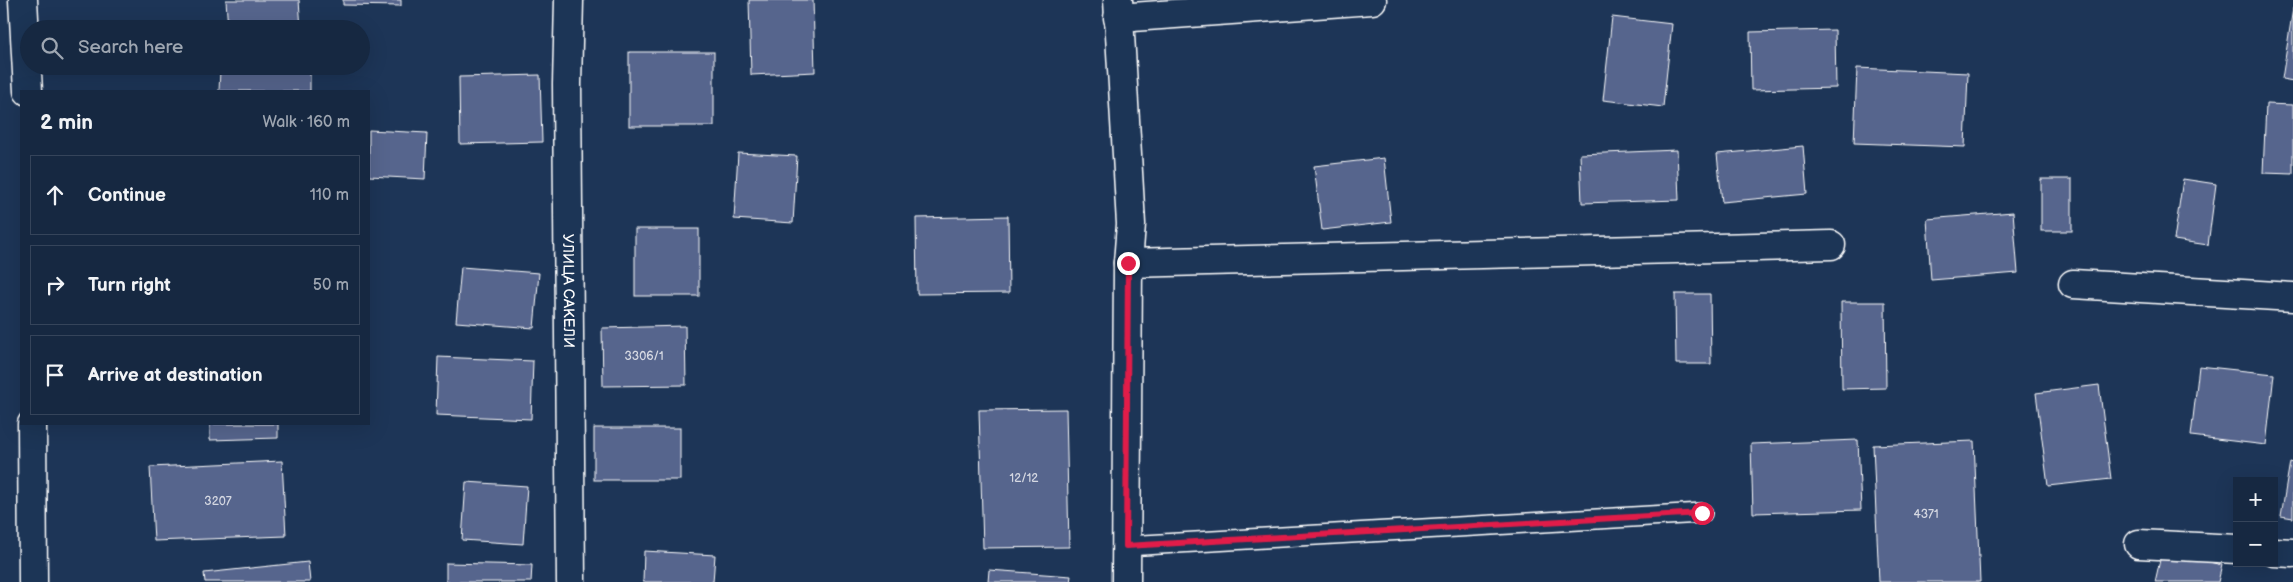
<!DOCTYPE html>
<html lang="en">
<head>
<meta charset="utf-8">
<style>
  :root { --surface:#162841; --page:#23344c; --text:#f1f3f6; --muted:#9ea6b1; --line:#35445a }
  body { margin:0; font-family:"Balsamiq Sans",sans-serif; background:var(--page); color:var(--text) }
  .controls { position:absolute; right:15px; bottom:15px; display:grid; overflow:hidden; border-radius:0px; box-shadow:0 5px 20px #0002 }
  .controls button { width:45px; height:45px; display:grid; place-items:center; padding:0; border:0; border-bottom:1px solid var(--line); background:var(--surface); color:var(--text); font:25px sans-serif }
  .stop { position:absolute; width:15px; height:15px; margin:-11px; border:4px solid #e11d48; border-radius:50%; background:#fff }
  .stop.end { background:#e11d48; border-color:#fff; box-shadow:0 1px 5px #0008 }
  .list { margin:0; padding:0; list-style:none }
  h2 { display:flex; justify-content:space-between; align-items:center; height:65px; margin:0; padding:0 20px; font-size:21px }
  h2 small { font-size:16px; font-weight:400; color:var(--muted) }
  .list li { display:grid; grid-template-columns:32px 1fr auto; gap:15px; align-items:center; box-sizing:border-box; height:80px; margin:0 10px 10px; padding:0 10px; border:1px solid var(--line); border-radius:0px }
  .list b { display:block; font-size:19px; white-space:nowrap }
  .list em { font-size:16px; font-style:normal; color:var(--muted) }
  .icon { flex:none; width:28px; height:28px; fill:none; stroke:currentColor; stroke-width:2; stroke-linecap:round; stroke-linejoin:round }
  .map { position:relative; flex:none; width:2293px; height:582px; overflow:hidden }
  .search { position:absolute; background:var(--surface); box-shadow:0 5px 20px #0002; left:20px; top:20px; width:350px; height:55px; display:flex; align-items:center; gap:12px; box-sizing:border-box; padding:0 18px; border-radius:28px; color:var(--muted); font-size:19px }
  .panel { position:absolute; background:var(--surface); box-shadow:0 5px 20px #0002; left:20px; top:90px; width:350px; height:335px; border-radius:0px }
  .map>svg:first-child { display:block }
</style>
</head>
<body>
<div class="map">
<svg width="2293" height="582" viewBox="0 0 2293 582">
  <rect width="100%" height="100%" fill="#1d3557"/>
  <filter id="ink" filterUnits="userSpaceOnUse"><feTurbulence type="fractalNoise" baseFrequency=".02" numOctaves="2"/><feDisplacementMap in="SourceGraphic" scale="10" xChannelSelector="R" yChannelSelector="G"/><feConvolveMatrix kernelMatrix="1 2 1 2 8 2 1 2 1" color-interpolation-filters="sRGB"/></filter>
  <g filter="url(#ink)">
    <!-- building -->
    <g fill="#57658d" stroke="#fff">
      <path d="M226,0h73l2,29h-73z"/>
      <path d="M343,0h58v6l-58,-1z"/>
      <path d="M749,0h64l2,72 -64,3z"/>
      <path d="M2293,8v73l-11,-2z"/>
      <path d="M1612,17l60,7 -9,83 -60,-7z"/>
      <path d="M1835,30l1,58 -85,2 -1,-58z"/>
      <rect x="629" y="52" width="85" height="74"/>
      <path d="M1857,68l111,5 -3,74 -111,-4z"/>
      <path d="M220,70l90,3v18h-91z"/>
      <path d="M540,75l2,67 -82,2 -1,-67z"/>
      <path d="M2266,104l27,1v69l-30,-1z"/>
      <path d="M369,130l58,3 -2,46 -56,-3z"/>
      <path d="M1803,146l4,48 -85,8 -5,-48z"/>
      <path d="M1677,150l2,50 -97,3 -2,-49z"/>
      <path d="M738,153l59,3 -4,67 -59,-4z"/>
      <path d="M1384,158l7,64 -69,8 -8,-64z"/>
      <rect x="2041" y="179" width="31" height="52"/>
      <path d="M2183,179l33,5 -8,61 -34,-5z"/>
      <path d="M2013,212l5,61 -87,7 -4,-61z"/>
      <path d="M1008,216l1,77 -92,1 -1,-76z"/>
      <rect x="635" y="229" width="64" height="67"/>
      <path d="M461,267l78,6 -5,55 -78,-6z"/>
      <path d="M1675,294h35l1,70h-35z"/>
      <path d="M1841,302h44l1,86 -44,1z"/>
      <path d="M685,326l1,59 -83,1 -1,-58z"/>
      <path d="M438,357l95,4 -2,58 -95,-4z"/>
      <path d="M2199,366l75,8 -8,71 -75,-9z"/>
      <path d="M2099,385l12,94 -63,7 -12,-93z"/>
      <path d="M1066,409l3,138 -86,1 -4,-138z"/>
      <path d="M210,424h68v14l-68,2z"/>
      <rect x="594" y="428" width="86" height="52"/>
      <path d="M1858,440l3,70 -108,3 -2,-69z"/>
      <path d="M1974,441l6,141h-101l-6,-137z"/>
      <path d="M282,461l4,75 -132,5 -4,-74z"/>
      <path d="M2290,462l3,1v55l-12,-2z"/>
      <path d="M466,482l61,4 -4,58 -61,-4z"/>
      <path d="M644,551l71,4 -2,27h-70z"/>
      <path d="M2162,551l60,14 -4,17h-63z"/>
      <path d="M308,562l2,20h-105l-1,-9z"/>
      <path d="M446,563l86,2 -1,17h-85z"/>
      <path d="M989,570l82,6 -1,6h-82z"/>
    </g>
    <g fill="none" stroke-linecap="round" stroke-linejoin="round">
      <!-- service casing -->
      <g stroke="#fff" stroke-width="22">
        <path id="service" d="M1126,546l576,-33"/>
      </g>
      <!-- minor casing -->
      <g stroke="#fff" stroke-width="31">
        <g id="minor">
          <path d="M23,0l5,91"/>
          <path id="s1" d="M569,0l-2,84 4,498"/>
          <path d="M1118,0l13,224 -3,39 -2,319"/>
          <path d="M1118,18l254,-18"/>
          <path d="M1128,263l703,-18"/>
          <path d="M2073,284l220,13"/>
          <path d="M32,424l1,158"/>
          <path d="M2139,544l98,5"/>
          <path d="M2274,552l19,1"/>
        </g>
      </g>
      <!-- service -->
      <use href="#service" stroke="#1d3557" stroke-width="19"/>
      <!-- minor -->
      <use href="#minor" stroke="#1d3557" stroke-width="28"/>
    </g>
  </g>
  <g fill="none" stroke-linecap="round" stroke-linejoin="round" filter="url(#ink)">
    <!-- route -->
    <path stroke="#e11d48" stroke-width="6" d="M1128,263l-2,283 576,-33"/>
  </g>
  <g text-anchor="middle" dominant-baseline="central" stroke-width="4" stroke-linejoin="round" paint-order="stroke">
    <!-- number labels -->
    <g font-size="12" fill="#d5d8e2">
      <text x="644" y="356">3306/1</text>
      <text x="1024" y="478">12/12</text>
      <text x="218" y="501">3207</text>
      <text x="1926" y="514">4371</text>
    </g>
    <!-- street labels -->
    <g font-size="15" fill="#fff" stroke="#1d3557">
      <text stroke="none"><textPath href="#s1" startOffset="291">УЛИЦА САКЕЛИ</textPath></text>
    </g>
  </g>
</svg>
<div class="controls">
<button>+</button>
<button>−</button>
</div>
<div class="stop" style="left:1702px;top:513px"></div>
<div class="stop end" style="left:1128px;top:263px"></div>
<div class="search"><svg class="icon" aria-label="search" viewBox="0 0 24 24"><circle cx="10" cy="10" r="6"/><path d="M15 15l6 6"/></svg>Search here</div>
<section class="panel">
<h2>2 min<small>Walk · 160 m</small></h2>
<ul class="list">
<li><svg class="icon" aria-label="ahead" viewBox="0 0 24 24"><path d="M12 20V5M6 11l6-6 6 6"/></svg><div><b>Continue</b></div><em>110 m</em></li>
<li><svg class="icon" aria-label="right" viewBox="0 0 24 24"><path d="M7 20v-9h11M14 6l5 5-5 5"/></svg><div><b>Turn right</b></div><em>50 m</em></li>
<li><svg class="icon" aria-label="arrive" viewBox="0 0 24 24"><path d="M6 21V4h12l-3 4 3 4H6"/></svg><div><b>Arrive at destination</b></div></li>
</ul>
</section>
</div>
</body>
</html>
